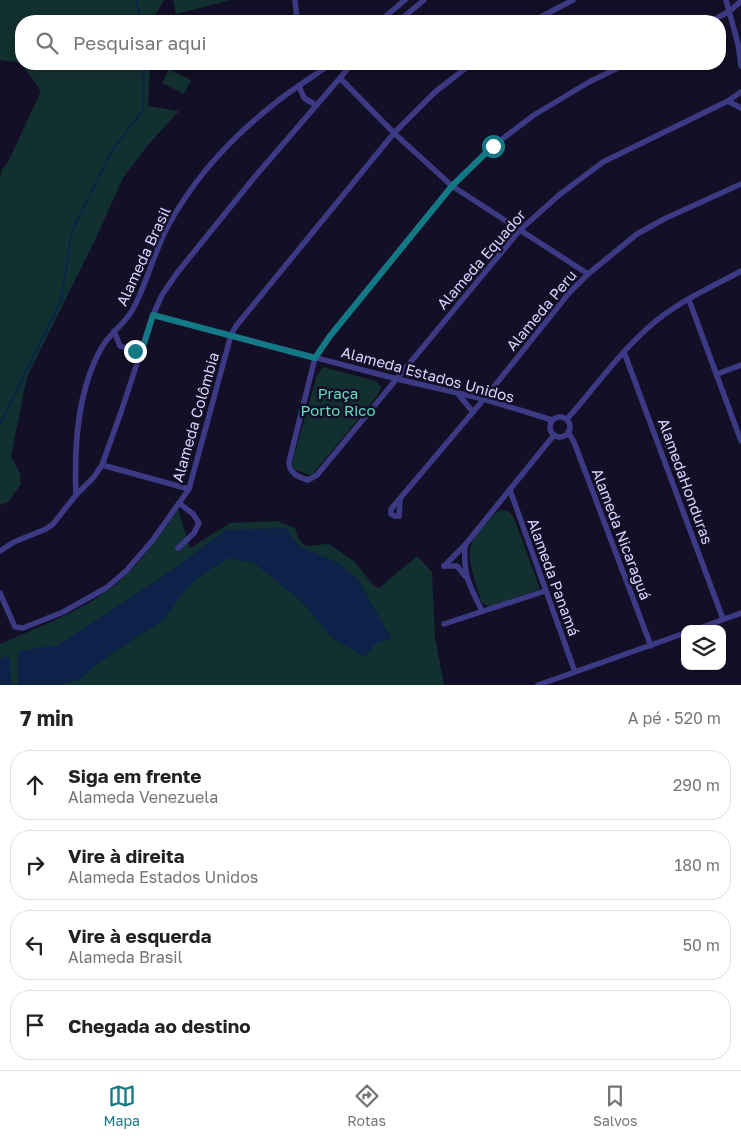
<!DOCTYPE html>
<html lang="pt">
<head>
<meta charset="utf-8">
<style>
  :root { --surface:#fff; --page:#f2f2f2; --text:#222; --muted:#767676; --line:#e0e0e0; --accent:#137a85 }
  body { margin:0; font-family:"Golos Text",sans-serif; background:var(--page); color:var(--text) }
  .controls { position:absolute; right:15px; bottom:15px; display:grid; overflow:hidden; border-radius:10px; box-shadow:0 2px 8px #0003 }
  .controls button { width:45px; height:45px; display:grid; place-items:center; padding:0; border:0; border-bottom:1px solid var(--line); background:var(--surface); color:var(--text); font:25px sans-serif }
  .stop { position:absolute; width:15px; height:15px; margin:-11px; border:4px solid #137a85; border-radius:50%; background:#fff }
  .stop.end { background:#137a85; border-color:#fff; box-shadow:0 1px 5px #0008 }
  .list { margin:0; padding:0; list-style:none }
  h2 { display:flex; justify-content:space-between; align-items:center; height:65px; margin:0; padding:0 20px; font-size:21px }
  h2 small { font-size:16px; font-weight:400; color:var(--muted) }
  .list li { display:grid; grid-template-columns:32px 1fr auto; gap:15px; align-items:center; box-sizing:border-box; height:70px; margin:0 10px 10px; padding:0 10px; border:1px solid var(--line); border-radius:20px }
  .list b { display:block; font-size:19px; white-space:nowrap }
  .list p { margin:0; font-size:16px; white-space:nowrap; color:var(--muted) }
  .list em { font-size:16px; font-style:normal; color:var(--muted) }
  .icon { flex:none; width:28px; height:28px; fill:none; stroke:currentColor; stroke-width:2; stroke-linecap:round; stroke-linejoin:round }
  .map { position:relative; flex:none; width:741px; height:685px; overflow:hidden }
  .search { position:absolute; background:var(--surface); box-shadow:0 2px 8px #0003; left:15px; right:15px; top:15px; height:55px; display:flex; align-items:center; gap:12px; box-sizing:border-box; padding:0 18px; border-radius:20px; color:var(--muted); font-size:19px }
  .sheet { height:385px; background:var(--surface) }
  nav { display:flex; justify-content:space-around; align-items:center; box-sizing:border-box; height:70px; border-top:1px solid var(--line); background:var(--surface); font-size:14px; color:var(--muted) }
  nav a { display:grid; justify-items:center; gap:2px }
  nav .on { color:var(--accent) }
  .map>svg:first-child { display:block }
</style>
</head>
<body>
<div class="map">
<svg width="741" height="685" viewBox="0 0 741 685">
  <rect width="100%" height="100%" fill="#130f26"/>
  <!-- green -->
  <g fill="#12302f">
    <path d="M0,0h164l-12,21h-131v43h129l-2,42 31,5 -32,35 -24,32 -27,60 -69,139 -16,79 9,17 1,11 -13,18 -8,3v-326l2,-10 6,-7 33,-71 -20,-28 -21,-3z"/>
    <path d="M173,0h58l-55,14z"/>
    <path d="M169,69l22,11 -7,14 -22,-11z"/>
    <path d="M323,367l53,14 5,7 -4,8 -64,78 -4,1 -15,-6 -2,-6 25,-88z"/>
    <path d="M178,509l12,39 40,-25 47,-2 18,7c6,26 16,16 34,16l26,18 18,23 6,3 38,-32 15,16 3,65 9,48h-444v-41c38,-17 85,-34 116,-60 25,-21 43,-48 62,-75z"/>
    <path d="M500,510l8,1 6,7 26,71 -51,18 -7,-4c-4,-13 -14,-39 -12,-53 2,-15 19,-31 30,-40z"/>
  </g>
  <!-- water -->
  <g fill="#0c2248">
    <path d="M286,528l13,18 39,17 20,16 33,59 -16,6 -10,13 -33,-19 -31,-37 -47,-38 -25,-5c-14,8 -28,16 -39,27 -14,14 -22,37 -40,43l-52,35 -18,16 -20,6h-42v-28l1,-6 39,-6 101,-66 68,-49z"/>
    <path d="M7,656l3,3 1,26h-11v-26z"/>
  </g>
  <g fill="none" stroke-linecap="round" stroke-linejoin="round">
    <!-- stream -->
    <g stroke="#0c2248" stroke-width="2">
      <path d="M136,0l5,21"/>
      <path d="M0,425l61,-125 11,-69 39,-79 32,-42 1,-46"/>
    </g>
    <!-- street -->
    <g stroke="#3d3a85" stroke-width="5.5">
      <path d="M295,0l2,21"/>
      <path d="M726,0l12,44 3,22"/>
      <path d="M380,21l25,-21"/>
      <path d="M399,21l25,-21"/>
      <path d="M533,21l40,-21"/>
      <path d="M711,21l19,-10 11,-10"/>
      <path d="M626,64l-37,18 -55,33 -41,31 -41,40 -122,150 -15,22 -26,104c0,11 9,15 19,18l9,-5 203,-245 39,-35 44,-33 125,-61 13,-9"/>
      <path d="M340,78l54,55 58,53 136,88"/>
      <path d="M299,86l5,12 12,7"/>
      <path d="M728,101l13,7"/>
      <path d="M689,300l52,141"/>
      <path d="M153,315l244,64 87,20 68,21"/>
      <path d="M114,331l6,15 15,5 7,-1"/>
      <path d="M624,352l99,267"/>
      <path d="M717,374l24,-9"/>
      <path d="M458,394l15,18"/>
      <circle cx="560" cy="427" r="10"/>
      <path d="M567,419c27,-30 51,-65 82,-92 26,-24 61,-39 92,-56"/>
      <path d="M568,432l6,10 77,204"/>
      <path d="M102,465l87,24"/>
      <path d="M510,490l65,182"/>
      <path d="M76,495c-2,-49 1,-105 26,-148 8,-14 23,-23 31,-38 14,-26 21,-57 35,-83 26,-48 64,-89 106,-122 18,-15 38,-26 56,-40"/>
      <path d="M400,500l-1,16h-4l-4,-2v-5l93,-110 85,-106 19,-19 49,-40 27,-15 77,-35"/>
      <path d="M465,545c-2,31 4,39 17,66"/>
      <path d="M178,548l16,-15 5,-10 -6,-9 -14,-11"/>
      <path d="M0,551l14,-9 32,-13 7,-5 23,-29 17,-17 9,-13 19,-53 32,-97 9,-20 15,-22 76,-94 99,-115"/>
      <path d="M444,566l21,-21 89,-110"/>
      <path d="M444,566h13l8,10"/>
      <path d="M0,593l15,34 8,1 40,-16 43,-24 20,-17 26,-30 37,-52 42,-154 5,-9 158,-193 41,-41 36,-28"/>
      <path d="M444,624l101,-33"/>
      <path d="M697,629l44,-16"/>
      <path d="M538,685l147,-52"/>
    </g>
  </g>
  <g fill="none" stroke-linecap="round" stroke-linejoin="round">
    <!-- route -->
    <path stroke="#137a85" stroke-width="6" d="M135,351l7,-1 11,-35 162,43 15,-22 122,-150 41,-40"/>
  </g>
  <g text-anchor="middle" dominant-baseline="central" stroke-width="5" stroke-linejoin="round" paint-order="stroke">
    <!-- street labels -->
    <g font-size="15" fill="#d9d4ff" stroke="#130f26">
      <text transform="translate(143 256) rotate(-65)">Alameda Brasil</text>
      <text transform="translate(481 259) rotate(-49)">Alameda Equador</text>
      <text transform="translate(541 310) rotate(-50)">Alameda Peru</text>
      <text transform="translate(428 374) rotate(15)">Alameda Estados Unidos</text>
      <text transform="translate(195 417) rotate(-74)">Alameda Colômbia</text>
      <text transform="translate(686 481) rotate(70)">AlamedaHonduras</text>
      <text transform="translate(622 534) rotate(69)">Alameda Nicaraguá</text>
      <text transform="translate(554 577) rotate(70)">Alameda Panamá</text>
    </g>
    <!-- park labels -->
    <g font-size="15" fill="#5fe0c0" stroke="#130f26">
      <text x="338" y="393">Praça<tspan x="338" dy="17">Porto Rico</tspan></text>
    </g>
  </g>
</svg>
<div class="controls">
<button><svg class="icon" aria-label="layers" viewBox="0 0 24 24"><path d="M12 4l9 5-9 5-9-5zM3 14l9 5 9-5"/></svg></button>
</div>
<div class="stop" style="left:493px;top:146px"></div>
<div class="stop end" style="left:135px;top:351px"></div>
<div class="search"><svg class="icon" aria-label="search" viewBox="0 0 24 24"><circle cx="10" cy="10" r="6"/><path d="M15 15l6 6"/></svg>Pesquisar aqui</div>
</div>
<section class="sheet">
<h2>7 min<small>A pé · 520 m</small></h2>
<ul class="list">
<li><svg class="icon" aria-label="ahead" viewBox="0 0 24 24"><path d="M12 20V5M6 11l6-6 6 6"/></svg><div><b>Siga em frente</b><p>Alameda Venezuela</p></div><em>290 m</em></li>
<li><svg class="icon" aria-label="right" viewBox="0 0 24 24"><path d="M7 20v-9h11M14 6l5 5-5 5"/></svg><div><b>Vire à direita</b><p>Alameda Estados Unidos</p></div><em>180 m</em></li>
<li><svg class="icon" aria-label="left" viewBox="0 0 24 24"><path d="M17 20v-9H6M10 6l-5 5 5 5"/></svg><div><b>Vire à esquerda</b><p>Alameda Brasil</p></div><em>50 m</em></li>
<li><svg class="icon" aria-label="arrive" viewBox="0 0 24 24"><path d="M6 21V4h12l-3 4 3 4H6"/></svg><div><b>Chegada ao destino</b></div></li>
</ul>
</section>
<nav>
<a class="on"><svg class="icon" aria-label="map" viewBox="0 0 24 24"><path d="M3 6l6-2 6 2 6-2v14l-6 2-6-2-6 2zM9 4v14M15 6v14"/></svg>Mapa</a>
<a><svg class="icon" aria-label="directions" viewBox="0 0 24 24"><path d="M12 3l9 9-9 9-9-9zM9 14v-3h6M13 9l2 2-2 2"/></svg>Rotas</a>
<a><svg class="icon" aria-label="saved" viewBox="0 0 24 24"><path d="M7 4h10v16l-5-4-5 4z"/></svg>Salvos</a>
</nav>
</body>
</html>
